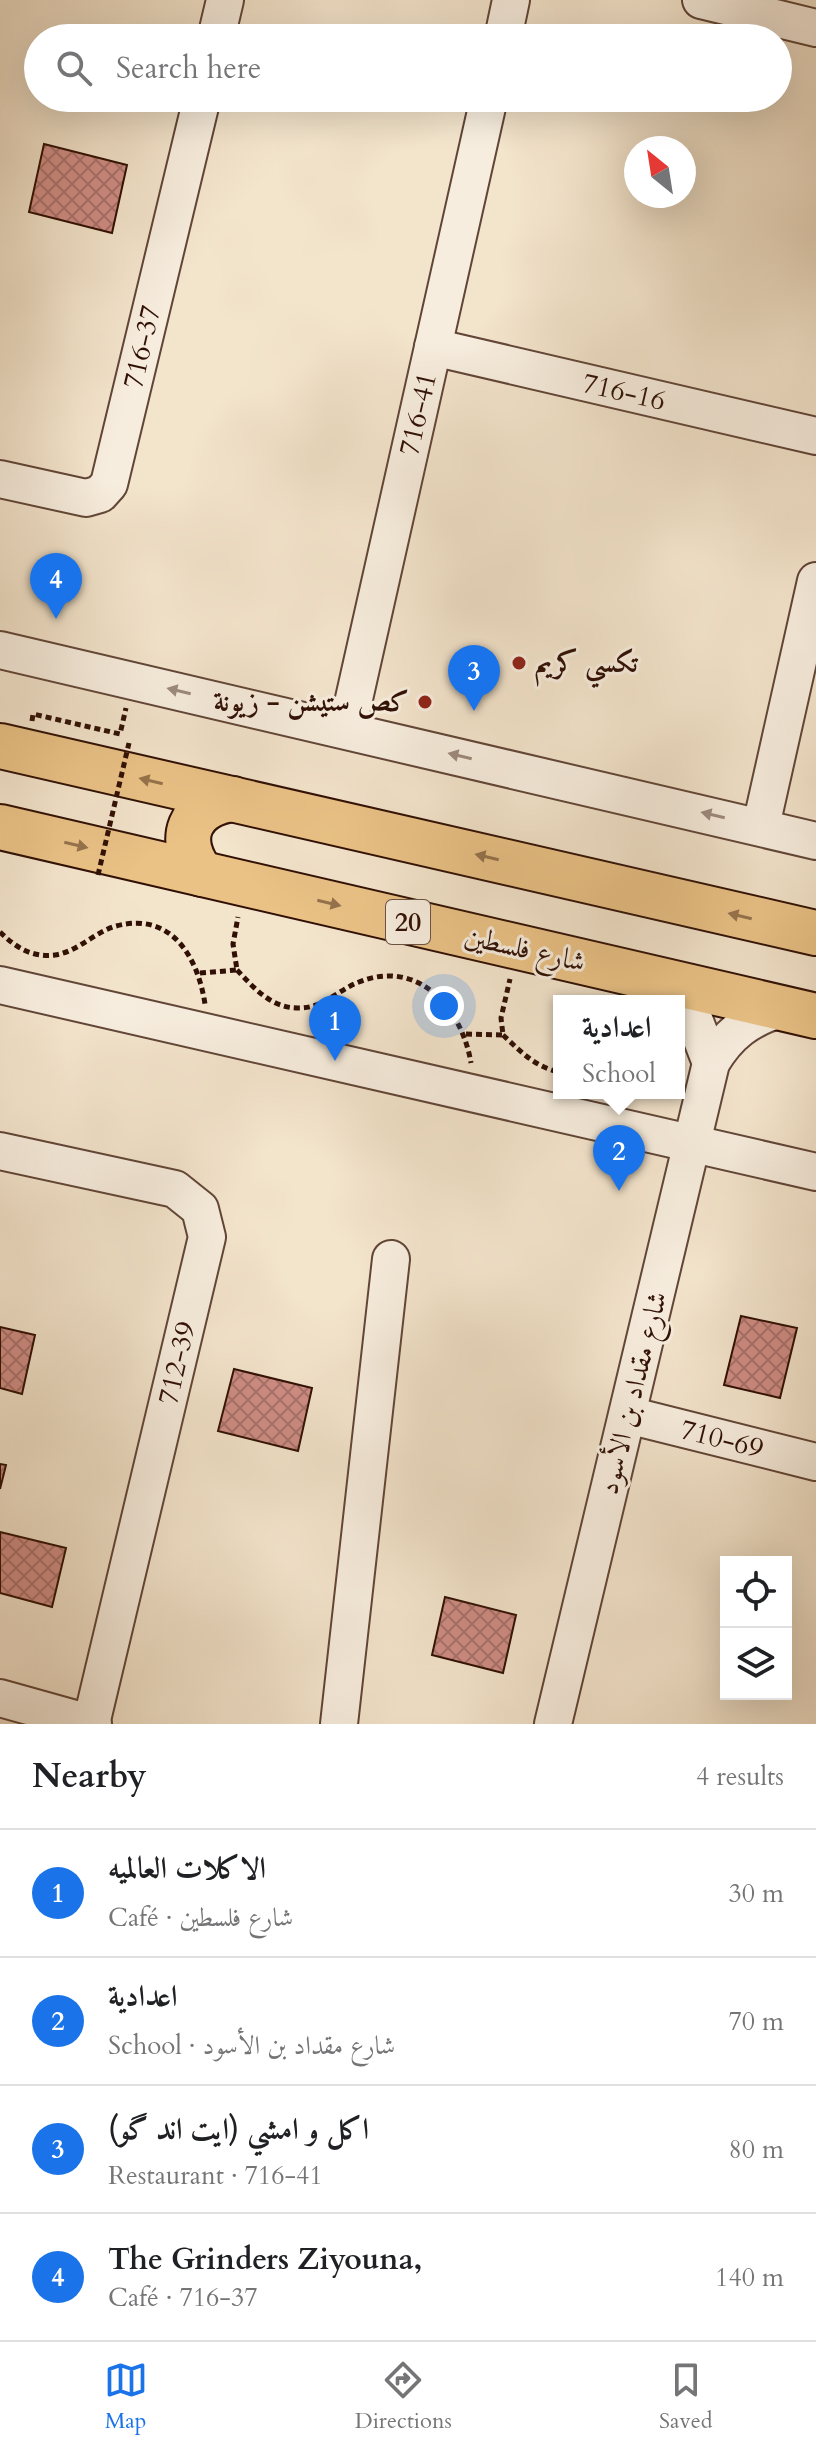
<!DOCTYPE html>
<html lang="en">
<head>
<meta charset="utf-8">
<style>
  :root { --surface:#fff; --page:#f2f2f2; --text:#202124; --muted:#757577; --line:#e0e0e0; --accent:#1a73e8 }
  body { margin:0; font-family:Cardo,Amiri,serif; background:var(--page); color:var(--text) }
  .controls { position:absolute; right:24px; bottom:24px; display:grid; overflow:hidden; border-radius:0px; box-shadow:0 8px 32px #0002 }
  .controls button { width:72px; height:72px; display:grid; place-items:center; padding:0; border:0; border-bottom:2px solid var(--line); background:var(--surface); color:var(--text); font:40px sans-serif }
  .compass { position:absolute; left:624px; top:136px; width:72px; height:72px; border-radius:50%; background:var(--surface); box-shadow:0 8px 32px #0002; rotate:330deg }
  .you { position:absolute; left:444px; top:1006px; width:28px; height:28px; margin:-20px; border:6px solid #fff; border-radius:50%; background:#1a73e8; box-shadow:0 0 0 12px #1a73e833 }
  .badge { display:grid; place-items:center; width:52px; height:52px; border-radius:50%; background:var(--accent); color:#fff; font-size:26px; font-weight:700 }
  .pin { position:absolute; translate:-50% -66px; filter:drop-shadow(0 2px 4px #0008) }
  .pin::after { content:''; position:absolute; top:42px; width:28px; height:24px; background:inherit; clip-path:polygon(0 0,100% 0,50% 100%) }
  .popup { position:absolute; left:553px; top:995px; width:132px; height:104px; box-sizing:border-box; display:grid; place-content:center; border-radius:0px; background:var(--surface); filter:drop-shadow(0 2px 6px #0005); font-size:26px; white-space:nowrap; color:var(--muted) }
  .popup b { font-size:30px; color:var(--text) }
  .popup::after { content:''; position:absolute; left:50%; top:100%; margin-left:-16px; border:16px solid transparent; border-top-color:var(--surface) }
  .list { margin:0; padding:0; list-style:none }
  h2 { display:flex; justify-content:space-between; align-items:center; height:104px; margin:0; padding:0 32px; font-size:34px }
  h2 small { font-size:26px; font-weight:400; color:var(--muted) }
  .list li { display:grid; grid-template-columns:52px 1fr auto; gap:24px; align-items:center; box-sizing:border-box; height:128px; padding:0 32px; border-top:2px solid var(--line) }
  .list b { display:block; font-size:30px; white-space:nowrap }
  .list p { margin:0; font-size:26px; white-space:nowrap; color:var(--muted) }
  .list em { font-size:26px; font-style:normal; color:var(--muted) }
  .icon { flex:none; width:44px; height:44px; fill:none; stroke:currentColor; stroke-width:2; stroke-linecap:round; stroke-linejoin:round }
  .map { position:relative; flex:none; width:816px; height:1724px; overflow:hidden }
  .search { position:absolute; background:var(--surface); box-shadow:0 8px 32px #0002; left:24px; right:24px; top:24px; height:88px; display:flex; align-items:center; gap:20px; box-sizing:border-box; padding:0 28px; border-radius:44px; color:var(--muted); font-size:30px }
  .sheet { height:616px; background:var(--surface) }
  nav { display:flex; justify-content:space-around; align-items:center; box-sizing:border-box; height:112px; border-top:2px solid var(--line); background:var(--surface); font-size:22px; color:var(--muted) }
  nav a { display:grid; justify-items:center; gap:4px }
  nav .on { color:var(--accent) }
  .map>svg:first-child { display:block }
</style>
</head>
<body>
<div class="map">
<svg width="816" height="1724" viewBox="0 0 816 1724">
  <defs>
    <pattern id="building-cross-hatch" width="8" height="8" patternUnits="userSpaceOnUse" patternTransform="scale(2)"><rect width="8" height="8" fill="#cf8d85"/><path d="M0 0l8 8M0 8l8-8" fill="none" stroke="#a8726b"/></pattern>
  </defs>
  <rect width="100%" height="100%" fill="#f3e4cc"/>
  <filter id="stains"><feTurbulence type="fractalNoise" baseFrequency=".0025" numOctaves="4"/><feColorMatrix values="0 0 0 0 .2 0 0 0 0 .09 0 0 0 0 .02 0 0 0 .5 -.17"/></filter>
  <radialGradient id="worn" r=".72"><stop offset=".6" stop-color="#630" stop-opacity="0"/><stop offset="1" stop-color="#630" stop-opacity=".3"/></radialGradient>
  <!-- building -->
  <g fill="url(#building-cross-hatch)" stroke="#301005" stroke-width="2">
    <path d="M44,144l83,21 -15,68 -83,-21z"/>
    <path d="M741,1316l56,12 -17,70 -56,-13z"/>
    <path d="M0,1327l35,8 -13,59 -22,-6z"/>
    <path d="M234,1369l78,19 -14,63 -80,-20z"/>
    <path d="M0,1464l6,1 -6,24z"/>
    <path d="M0,1532l66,16 -14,59 -52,-14z"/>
    <path d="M445,1597l71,18 -13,58 -71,-18z"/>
  </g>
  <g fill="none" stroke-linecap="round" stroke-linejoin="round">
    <!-- minor casing -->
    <g stroke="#614537" stroke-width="40">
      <g id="minor">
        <path d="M701,0l115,28"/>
        <path d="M216,38l9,-38"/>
        <path d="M503,38l8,-38"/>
        <path d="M433,347l383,89"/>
        <path d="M0,479l86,19 14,-4 9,-10 93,-386"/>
        <path d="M0,650l816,191"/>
        <path d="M347,730l142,-632"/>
        <path d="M761,826l55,-245"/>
        <path d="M671,982l16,19 24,62"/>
        <path d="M0,985l816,187"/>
        <path d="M0,1151l175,38 25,20 7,28 -116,487"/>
        <path d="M628,1415l188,47"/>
        <path d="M0,1698l93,26"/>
        <path d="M339,1724l52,-465"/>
        <path d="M553,1724l158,-661c17,-29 38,-45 70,-54"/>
      </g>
    </g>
    <!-- major casing -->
    <g stroke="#301005" stroke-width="48">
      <g id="major">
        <path d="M0,746l816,187"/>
        <path d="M0,827l816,189"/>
        <path d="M202,874c-27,-35 -13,-69 31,-75"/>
      </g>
    </g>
    <!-- path -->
    <g stroke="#301005" stroke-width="5" stroke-dasharray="6 4" stroke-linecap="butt">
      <path d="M32,721l1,-7 87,20 6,-26"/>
      <path d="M0,932c15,15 32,26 55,23 22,-3 40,-23 61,-29 56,-15 82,32 89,78"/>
      <path d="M237,970c17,18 34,38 61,38 24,1 40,-18 61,-26 60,-24 103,27 112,81"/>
      <path d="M200,973l37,-3 -4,-26 5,-27"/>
      <path d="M466,1034l37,1 -2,-17 9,-39"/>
      <path d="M503,1035c17,16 32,32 56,37"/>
    </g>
    <!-- minor -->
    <use href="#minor" stroke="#f7edde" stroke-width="36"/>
    <!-- major -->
    <use href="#major" stroke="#eac286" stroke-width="44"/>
    <!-- path-bridge -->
    <path stroke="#301005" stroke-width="5" stroke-dasharray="6 4" stroke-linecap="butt" d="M98,875l31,-132"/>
  </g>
  <!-- one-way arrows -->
  <defs><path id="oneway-solid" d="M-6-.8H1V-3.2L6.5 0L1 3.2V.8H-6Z" transform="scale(2)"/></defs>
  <g fill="#9d8a7c">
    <use href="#oneway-solid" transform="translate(179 691) rotate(-167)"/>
    <use href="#oneway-solid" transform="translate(460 756) rotate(-167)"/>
    <use href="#oneway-solid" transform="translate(713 815) rotate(-167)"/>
  </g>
  <g fill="#96724c">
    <use href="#oneway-solid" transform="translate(151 781) rotate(-167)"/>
    <use href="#oneway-solid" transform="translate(76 845) rotate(13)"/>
    <use href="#oneway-solid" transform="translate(487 857) rotate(-167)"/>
    <use href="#oneway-solid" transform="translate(329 903) rotate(13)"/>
    <use href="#oneway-solid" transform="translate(740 916) rotate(-167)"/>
  </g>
  <!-- markers -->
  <g fill="#8f2418" stroke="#f7edde" stroke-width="3">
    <circle cx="519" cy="663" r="8"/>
    <circle cx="425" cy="702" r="8"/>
  </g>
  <g text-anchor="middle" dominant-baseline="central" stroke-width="6" stroke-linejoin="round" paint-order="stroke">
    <!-- shield labels -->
    <rect fill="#f7edde" stroke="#6c5246" stroke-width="2" x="386" y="900" width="44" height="44" rx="6"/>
    <g font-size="26" font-weight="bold" fill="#301005">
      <text x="408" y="922">20</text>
    </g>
    <!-- street labels -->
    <g font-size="28" fill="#301005" stroke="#f7edde">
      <text transform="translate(142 347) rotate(-77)">716-37</text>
      <text transform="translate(624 392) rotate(13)">716-16</text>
      <text transform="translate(418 414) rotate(-77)">716-41</text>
      <text transform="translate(525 949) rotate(13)">شارع فلسطين</text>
      <text transform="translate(177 1363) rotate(-77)">712-39</text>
      <text transform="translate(633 1393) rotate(-76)">شارع مقداد بن الأسود</text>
      <text transform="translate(722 1439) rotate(14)">710-69</text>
    </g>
    <!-- poi labels -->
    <g font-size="28" font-weight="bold" fill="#301005" stroke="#f7edde" text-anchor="start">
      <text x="535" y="663">تكسي كريم</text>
      <text x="409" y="702" text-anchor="end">كص ستيشن - زيونة</text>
    </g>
  </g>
  <rect width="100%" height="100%" filter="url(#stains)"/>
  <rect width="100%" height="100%" fill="url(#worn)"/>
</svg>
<div class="controls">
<button><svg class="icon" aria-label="locate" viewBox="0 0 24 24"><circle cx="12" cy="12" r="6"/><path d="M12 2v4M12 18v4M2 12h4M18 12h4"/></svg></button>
<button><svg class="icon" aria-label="layers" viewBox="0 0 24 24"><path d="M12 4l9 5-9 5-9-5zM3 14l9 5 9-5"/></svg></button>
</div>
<svg class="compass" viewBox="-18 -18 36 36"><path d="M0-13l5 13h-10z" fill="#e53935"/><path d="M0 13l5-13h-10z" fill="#757577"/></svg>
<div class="you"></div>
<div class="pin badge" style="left:335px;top:1061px">1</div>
<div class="pin badge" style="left:619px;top:1191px">2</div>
<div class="popup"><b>اعدادية</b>School</div>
<div class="pin badge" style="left:474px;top:711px">3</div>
<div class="pin badge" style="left:56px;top:619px">4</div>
<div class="search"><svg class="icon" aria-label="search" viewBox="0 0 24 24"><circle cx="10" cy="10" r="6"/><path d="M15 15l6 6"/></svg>Search here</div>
</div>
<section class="sheet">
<h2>Nearby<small>4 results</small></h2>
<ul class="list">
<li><span class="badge">1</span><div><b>الاكلات العالميه</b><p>Café · شارع فلسطين</p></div><em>30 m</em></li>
<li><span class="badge">2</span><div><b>اعدادية</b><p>School · شارع مقداد بن الأسود</p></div><em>70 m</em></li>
<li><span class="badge">3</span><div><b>اكل و امشي (ايت اند گو)</b><p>Restaurant · 716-41</p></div><em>80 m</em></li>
<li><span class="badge">4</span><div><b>The Grinders Ziyouna,</b><p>Café · 716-37</p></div><em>140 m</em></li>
</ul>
</section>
<nav>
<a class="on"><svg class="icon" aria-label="map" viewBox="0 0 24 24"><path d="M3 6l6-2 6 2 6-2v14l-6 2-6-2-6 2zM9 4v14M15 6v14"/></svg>Map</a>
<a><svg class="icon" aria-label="directions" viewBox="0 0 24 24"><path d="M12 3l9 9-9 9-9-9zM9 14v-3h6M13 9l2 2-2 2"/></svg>Directions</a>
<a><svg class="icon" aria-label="saved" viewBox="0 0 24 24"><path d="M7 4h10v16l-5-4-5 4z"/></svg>Saved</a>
</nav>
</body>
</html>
